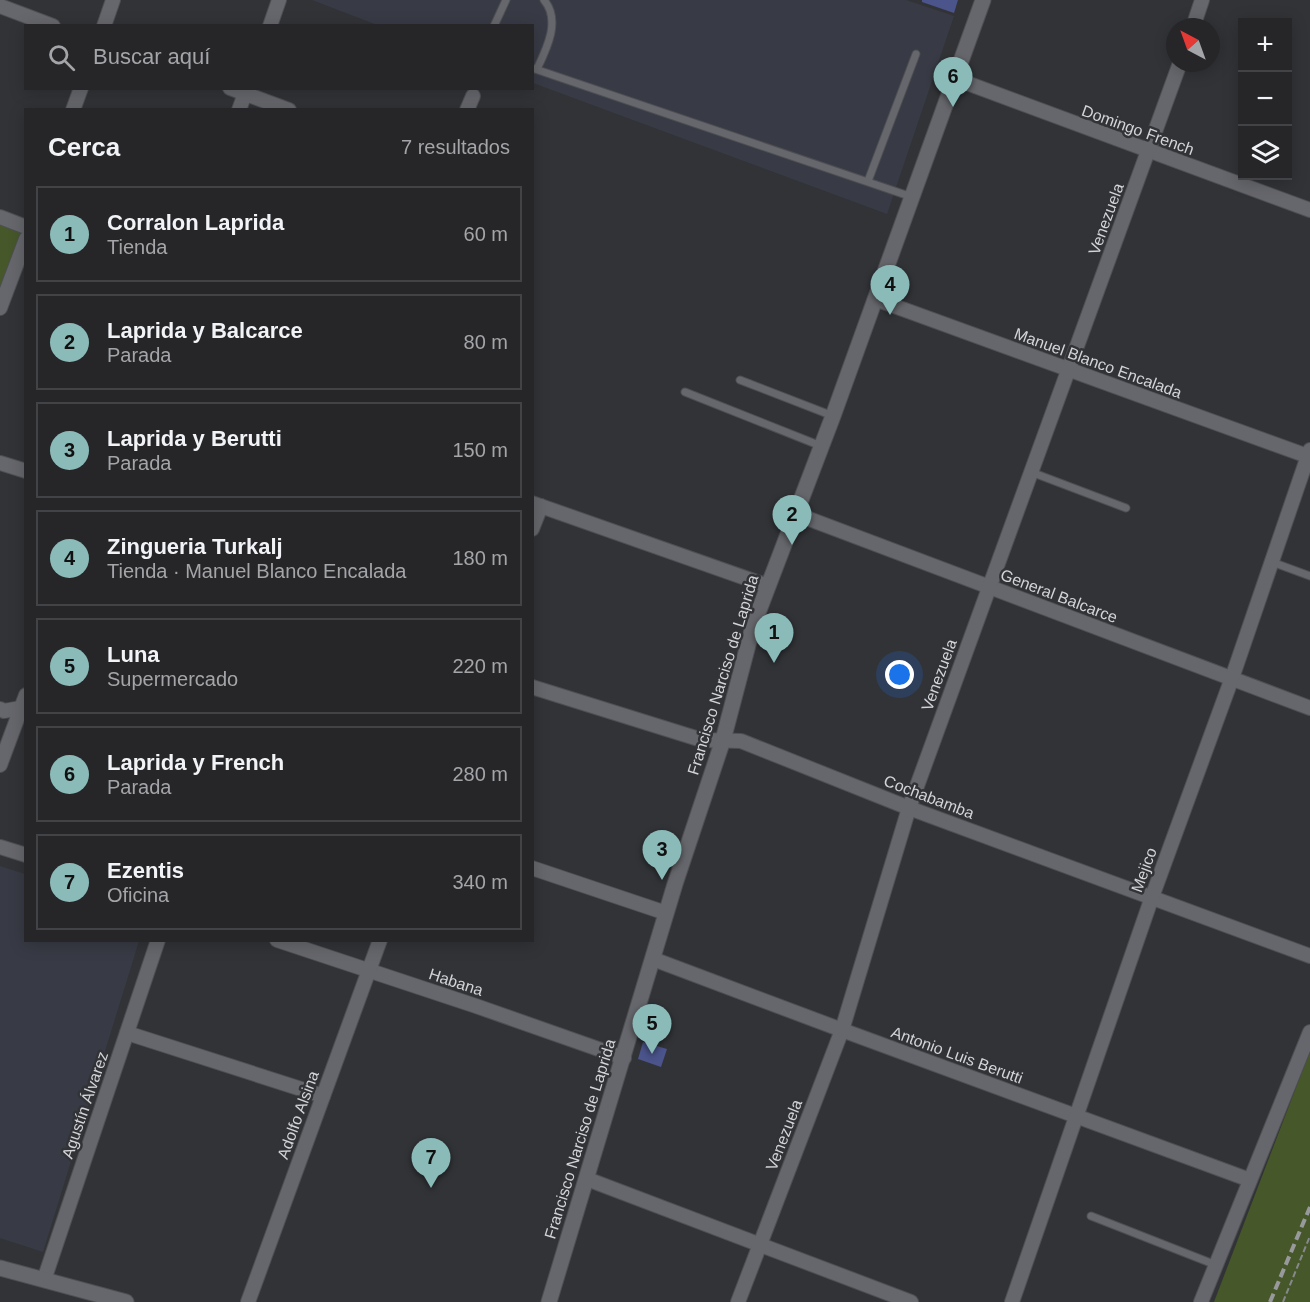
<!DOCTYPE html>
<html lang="es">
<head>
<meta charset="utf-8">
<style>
  :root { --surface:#262629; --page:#323235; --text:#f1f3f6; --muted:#a4a5a8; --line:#424346; --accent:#8bbbb9 }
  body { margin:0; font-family:Helvetica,sans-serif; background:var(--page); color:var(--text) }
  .controls { position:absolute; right:18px; top:18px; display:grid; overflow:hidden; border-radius:0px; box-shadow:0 3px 15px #0003 }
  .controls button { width:54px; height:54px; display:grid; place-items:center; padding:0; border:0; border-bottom:2px solid var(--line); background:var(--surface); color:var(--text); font:30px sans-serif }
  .compass { position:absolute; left:1166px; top:18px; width:54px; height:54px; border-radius:50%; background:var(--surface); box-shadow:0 3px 15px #0003; rotate:319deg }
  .you { position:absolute; left:900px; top:675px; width:21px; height:21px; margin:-15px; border:4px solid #fff; border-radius:50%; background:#1a73e8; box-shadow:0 0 0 9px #1a73e833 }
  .badge { display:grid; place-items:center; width:39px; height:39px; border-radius:50%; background:var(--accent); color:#111; font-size:20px; font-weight:700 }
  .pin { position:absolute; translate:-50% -50px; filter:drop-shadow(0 2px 3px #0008) }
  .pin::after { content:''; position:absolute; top:32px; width:21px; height:18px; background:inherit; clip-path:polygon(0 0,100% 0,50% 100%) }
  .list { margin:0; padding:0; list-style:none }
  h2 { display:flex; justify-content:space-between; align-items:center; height:78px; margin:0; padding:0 24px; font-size:26px }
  h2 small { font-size:20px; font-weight:400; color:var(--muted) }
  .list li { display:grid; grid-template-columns:39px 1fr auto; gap:18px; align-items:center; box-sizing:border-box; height:96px; margin:0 12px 12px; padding:0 12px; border:2px solid var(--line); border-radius:0px }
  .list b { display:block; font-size:22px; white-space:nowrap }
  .list p { margin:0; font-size:20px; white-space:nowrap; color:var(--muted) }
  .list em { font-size:20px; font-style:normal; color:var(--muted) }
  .icon { flex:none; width:33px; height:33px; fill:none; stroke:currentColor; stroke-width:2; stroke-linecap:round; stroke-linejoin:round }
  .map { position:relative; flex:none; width:1310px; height:1302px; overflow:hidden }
  .search { position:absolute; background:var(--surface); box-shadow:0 3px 15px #0003; left:24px; top:24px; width:510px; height:66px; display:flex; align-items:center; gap:15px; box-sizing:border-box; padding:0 21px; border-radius:0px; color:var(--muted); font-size:22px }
  .panel { position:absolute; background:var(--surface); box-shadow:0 3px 15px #0003; left:24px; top:108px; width:510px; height:834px; border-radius:0px }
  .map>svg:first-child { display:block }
</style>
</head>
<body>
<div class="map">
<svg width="1310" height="1302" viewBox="0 0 1310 1302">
  <rect width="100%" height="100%" fill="#323337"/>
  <!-- built -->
  <g fill="#383b45">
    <path d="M312,0h594l48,16 -67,198 -354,-131 -1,-57 -155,-1z"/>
    <path d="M0,866l25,8 1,66 113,1 -96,311 -43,-14z"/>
  </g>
  <!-- green -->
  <g fill="#46572a">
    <path d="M0,223l24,9 -24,63z"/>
    <path d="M1310,1051v251h-96z"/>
  </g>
  <!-- building -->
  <g fill="#4b548b">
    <path d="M922,0h36l-4,13 -32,-11z"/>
    <path d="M643,1042l24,7 -6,18 -23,-8z"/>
  </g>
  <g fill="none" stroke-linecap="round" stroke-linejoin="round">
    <!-- lane casing -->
    <g stroke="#4e4f53" stroke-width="9">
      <g id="lane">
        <path d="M494,26l12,-26"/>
        <path d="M532,68l380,129"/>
        <path d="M537,69c10,-21 24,-49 7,-69"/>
        <path d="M868,181l48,-127"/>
        <path d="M740,380l93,36"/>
        <path d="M685,392l136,54"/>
        <path d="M1031,472l95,36"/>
        <path d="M1272,562l38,14"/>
        <path d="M1091,1216l125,49"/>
      </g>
    </g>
    <!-- street casing -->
    <g stroke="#4e4f53" stroke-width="16">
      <g id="street">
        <path d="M0,6l53,20"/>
        <path d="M104,26l9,-26"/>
        <path d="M270,26l9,-26"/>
        <path d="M1193,27l9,-27"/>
        <path d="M956,79l354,131"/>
        <path d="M230,88l59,22"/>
        <path d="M73,110l8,-22"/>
        <path d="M239,110l8,-22"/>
        <path d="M467,110l6,-14"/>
        <path d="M0,217l26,10"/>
        <path d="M875,299l435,158"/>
        <path d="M0,308l26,-69"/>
        <path d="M0,463l26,8"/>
        <path d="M532,503l236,83"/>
        <path d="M796,514l514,194"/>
        <path d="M532,529l9,-23"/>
        <path d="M532,687l170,53 39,1 168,67 401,148"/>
        <path d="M0,709l4,2 22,-4"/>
        <path d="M0,765l26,-70"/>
        <path d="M0,847l26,8"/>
        <path d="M532,868l134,45"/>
        <path d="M277,940l199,66 148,52"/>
        <path d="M653,959l189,71 408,150"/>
        <path d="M127,1033l196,63"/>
        <path d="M587,1179l324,123"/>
        <path d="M44,1280l114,-340"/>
        <path d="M248,1302l132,-362"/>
        <path d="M738,1302l104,-272 67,-222 271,-745"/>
        <path d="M1012,1302l140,-405 80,-219 78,-228"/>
        <path d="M1201,1302l109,-270"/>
      </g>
    </g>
    <!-- secondary casing -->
    <g stroke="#4e4f53" stroke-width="17">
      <g id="secondary">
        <path d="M0,1268l126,34"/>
        <path d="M549,1302l126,-418 48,-144 30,-114 80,-210 150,-416"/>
      </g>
    </g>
    <!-- path -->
    <path stroke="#87888c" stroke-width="2" stroke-dasharray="6 3" stroke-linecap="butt" d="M1283,1302l27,-66"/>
    <!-- lane -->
    <use href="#lane" stroke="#66676c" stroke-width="7"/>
    <!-- street -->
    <use href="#street" stroke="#66676c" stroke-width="14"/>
    <!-- secondary -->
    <use href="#secondary" stroke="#66676c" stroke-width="15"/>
    <!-- rail -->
    <path stroke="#98999d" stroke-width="4" stroke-dasharray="9 4.5" stroke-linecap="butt" d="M1270,1302l40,-95"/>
  </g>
  <g text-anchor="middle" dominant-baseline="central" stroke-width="5" stroke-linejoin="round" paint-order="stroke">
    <!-- street labels -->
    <g font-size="16" fill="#d3d4d7" stroke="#323337">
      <text transform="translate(1138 130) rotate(20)">Domingo French</text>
      <text transform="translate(1106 219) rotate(-70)">Venezuela</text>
      <text transform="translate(1098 363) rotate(20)">Manuel Blanco Encalada</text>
      <text transform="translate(1059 596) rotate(21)">General Balcarce</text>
      <text transform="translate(723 675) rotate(-73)">Francisco Narciso de Laprida</text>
      <text transform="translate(939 675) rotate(-70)">Venezuela</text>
      <text transform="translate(929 797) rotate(21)">Cochabamba</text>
      <text transform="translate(1144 870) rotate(-70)">Mejico</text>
      <text transform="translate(456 982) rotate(18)">Habana</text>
      <text transform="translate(957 1055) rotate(20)">Antonio Luis Berutti</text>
      <text transform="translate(85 1105) rotate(-71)">Agustín Álvarez</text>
      <text transform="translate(298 1115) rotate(-70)">Adolfo Alsina</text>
      <text transform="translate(784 1135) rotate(-69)">Venezuela</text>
      <text transform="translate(580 1139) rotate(-73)">Francisco Narciso de Laprida</text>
    </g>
  </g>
</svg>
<div class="controls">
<button>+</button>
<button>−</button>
<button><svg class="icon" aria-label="layers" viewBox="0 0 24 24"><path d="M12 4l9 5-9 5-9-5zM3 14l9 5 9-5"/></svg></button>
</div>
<svg class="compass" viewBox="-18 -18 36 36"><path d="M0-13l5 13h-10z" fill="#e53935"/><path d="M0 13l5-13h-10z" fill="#a4a5a8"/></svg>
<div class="you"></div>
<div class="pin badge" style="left:774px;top:663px">1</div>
<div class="pin badge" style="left:792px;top:545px">2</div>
<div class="pin badge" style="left:662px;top:880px">3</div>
<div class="pin badge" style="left:890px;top:315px">4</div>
<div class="pin badge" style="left:652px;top:1054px">5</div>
<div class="pin badge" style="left:953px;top:107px">6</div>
<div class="pin badge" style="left:431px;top:1188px">7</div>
<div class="search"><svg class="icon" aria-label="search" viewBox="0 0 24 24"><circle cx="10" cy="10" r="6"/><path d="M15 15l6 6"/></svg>Buscar aquí</div>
<section class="panel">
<h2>Cerca<small>7 resultados</small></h2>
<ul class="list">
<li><span class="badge">1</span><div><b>Corralon Laprida</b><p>Tienda</p></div><em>60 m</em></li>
<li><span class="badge">2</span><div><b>Laprida y Balcarce</b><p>Parada</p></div><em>80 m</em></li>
<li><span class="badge">3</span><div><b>Laprida y Berutti</b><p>Parada</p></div><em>150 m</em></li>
<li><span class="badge">4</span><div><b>Zingueria Turkalj</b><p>Tienda · Manuel Blanco Encalada</p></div><em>180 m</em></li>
<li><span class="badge">5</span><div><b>Luna</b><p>Supermercado</p></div><em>220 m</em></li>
<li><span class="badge">6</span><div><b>Laprida y French</b><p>Parada</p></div><em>280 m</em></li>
<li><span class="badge">7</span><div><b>Ezentis</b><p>Oficina</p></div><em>340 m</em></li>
</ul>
</section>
</div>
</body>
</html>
